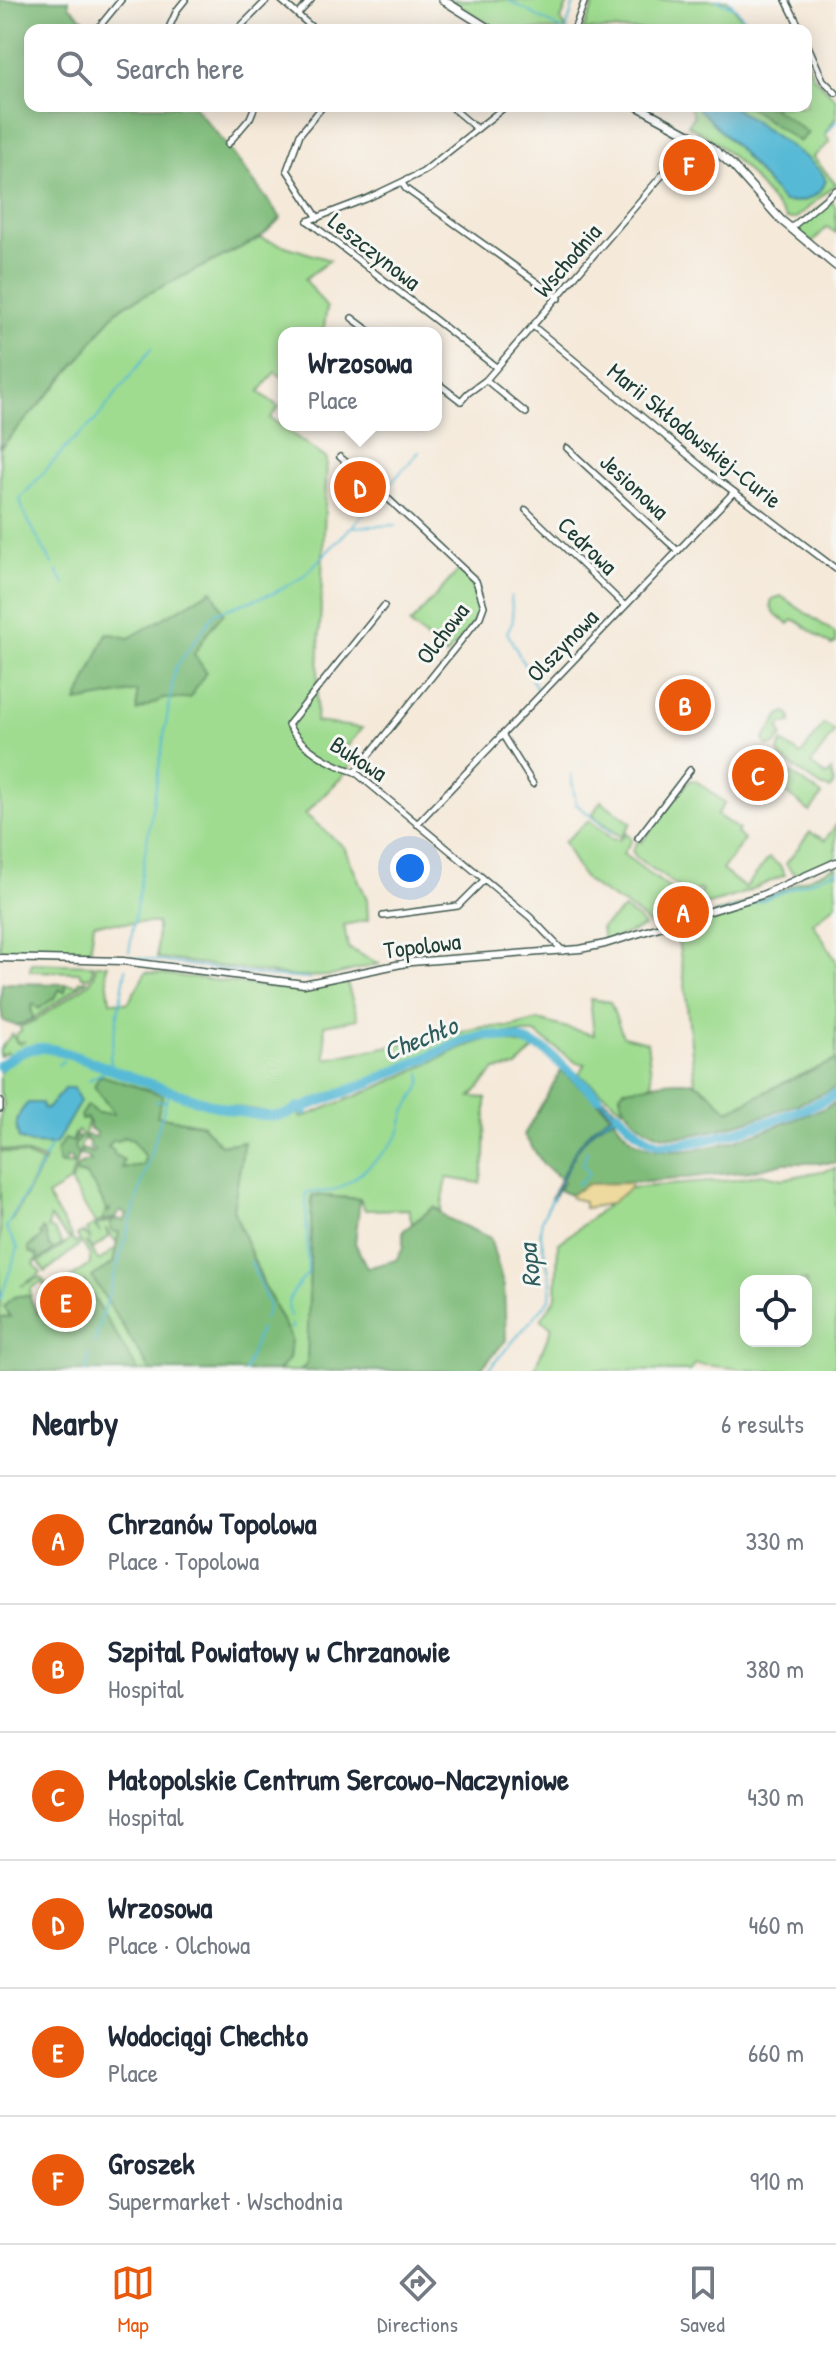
<!DOCTYPE html>
<html lang="en">
<head>
<meta charset="utf-8">
<style>
  :root { --surface:#fff; --page:#f6f6f7; --text:#1f2937; --muted:#747a83; --line:#e0e1e3; --accent:#ea580c }
  body { margin:0; font-family:"Patrick Hand",sans-serif; background:var(--page); color:var(--text) }
  .controls { position:absolute; right:24px; bottom:24px; display:grid; overflow:hidden; border-radius:16px; box-shadow:0 4px 20px #0003 }
  .controls button { width:72px; height:72px; display:grid; place-items:center; padding:0; border:0; border-bottom:2px solid var(--line); background:var(--surface); color:var(--text); font:40px sans-serif }
  .you { position:absolute; left:410px; top:868px; width:28px; height:28px; margin:-20px; border:6px solid #fff; border-radius:50%; background:#1a73e8; box-shadow:0 0 0 12px #1a73e833 }
  .badge { display:grid; place-items:center; width:52px; height:52px; border-radius:50%; background:var(--accent); color:#fff; font-size:26px; font-weight:700 }
  .pin { position:absolute; translate:-50% -50%; border:4px solid #fff; box-shadow:0 2px 8px #0006 }
  .popup { position:absolute; left:278px; top:327px; width:164px; height:104px; box-sizing:border-box; display:grid; place-content:center; border-radius:16px; background:var(--surface); filter:drop-shadow(0 2px 6px #0005); font-size:26px; white-space:nowrap; color:var(--muted) }
  .popup b { font-size:30px; color:var(--text) }
  .popup::after { content:''; position:absolute; left:50%; top:100%; margin-left:-16px; border:16px solid transparent; border-top-color:var(--surface) }
  .list { margin:0; padding:0; list-style:none }
  h2 { display:flex; justify-content:space-between; align-items:center; height:104px; margin:0; padding:0 32px; font-size:34px }
  h2 small { font-size:26px; font-weight:400; color:var(--muted) }
  .list li { display:grid; grid-template-columns:52px 1fr auto; gap:24px; align-items:center; box-sizing:border-box; height:128px; padding:0 32px; border-top:2px solid var(--line) }
  .list b { display:block; font-size:30px; white-space:nowrap }
  .list p { margin:0; font-size:26px; white-space:nowrap; color:var(--muted) }
  .list em { font-size:26px; font-style:normal; color:var(--muted) }
  .icon { flex:none; width:44px; height:44px; fill:none; stroke:currentColor; stroke-width:2; stroke-linecap:round; stroke-linejoin:round }
  .map { position:relative; flex:none; width:836px; height:1371px; overflow:hidden }
  .search { position:absolute; background:var(--surface); box-shadow:0 4px 20px #0003; left:24px; right:24px; top:24px; height:88px; display:flex; align-items:center; gap:20px; box-sizing:border-box; padding:0 28px; border-radius:16px; color:var(--muted); font-size:30px }
  .sheet { height:872px; background:var(--surface) }
  nav { display:flex; justify-content:space-around; align-items:center; box-sizing:border-box; height:112px; border-top:2px solid var(--line); background:var(--surface); font-size:22px; color:var(--muted) }
  nav a { display:grid; justify-items:center; gap:4px }
  nav .on { color:var(--accent) }
  .map>svg:first-child { display:block }
</style>
</head>
<body>
<div class="map">
<svg width="836" height="1371" viewBox="0 0 836 1371">
  <rect width="100%" height="100%" fill="#f6f6f2"/>
  <filter id="ink" filterUnits="userSpaceOnUse"><feTurbulence type="fractalNoise" baseFrequency=".0125" numOctaves="2"/><feDisplacementMap in="SourceGraphic" scale="16" xChannelSelector="R" yChannelSelector="G"/><feConvolveMatrix kernelMatrix="1 2 1 2 8 2 1 2 1" color-interpolation-filters="sRGB"/></filter>
  <filter id="wash" filterUnits="userSpaceOnUse"><feTurbulence type="fractalNoise" baseFrequency=".006" numOctaves="4" result="noise"/><feDisplacementMap in="SourceGraphic" scale="32" xChannelSelector="R" yChannelSelector="G"/><feGaussianBlur stdDeviation="1.8" result="paint"/><feColorMatrix in="noise" values="0 0 0 0 0 0 0 0 0 0 0 0 0 0 0 0 0 1.4 0 .05"/><feComposite in="paint" operator="in"/></filter>
  <g filter="url(#wash)">
    <rect width="100%" height="100%" fill="#f5e9d9"/>
    <!-- green -->
    <g fill="#9fdc90" stroke="#5f8c62" stroke-width="2" fill-rule="evenodd">
      <path d="M450,0h119l-8,20 6,10h-69z"/>
      <path d="M596,0h131l24,30h-168z"/>
      <path d="M806,60l7,16 23,23v18l-11,17 5,8 -17,15 23,27 -41,35h-8l-42,-50 -27,-25 -30,-19 6,-10 -5,-9h117z"/>
      <path d="M829,199l7,8v26l-9,-6 -15,16 -14,-12v-6z"/>
      <path d="M260,238l70,22 -25,19 22,29 -4,25h-39v45l-9,-6 -16,20 20,15 -9,11 57,41 -11,263 46,6 -20,25 11,9 -11,15 -37,37 39,33 23,52 1,21 -24,5 4,23 31,16 -48,12 -35,1 -139,-19v-35h-63l-4,30 -90,-2v-503c27,-30 54,-59 79,-89 15,-18 26,-39 44,-53z"/>
      <path d="M459,570c38,37 15,52 -13,86l-36,-32z"/>
      <path d="M781,596l54,37 1,10 -5,2 -34,-24 -4,-1 -4,4c-9,-7 -22,-11 -17,-25z"/>
      <path d="M786,712l5,5v6l-9,1 -3,4 3,8 -7,9 -8,1 -3,-7 16,-24z"/>
      <path d="M824,724l11,7 -24,33 16,12 4,-5 3,13 -4,5 -9,-3 -40,-28 -3,-6 4,-10 19,13z"/>
      <path d="M791,773l31,22 -12,17 -30,-25z"/>
      <path d="M695,780l30,23 -8,12 22,15 -2,3 7,7 -22,30 23,18 24,-30 11,8 5,9 -46,20 -41,12 -3,-7 7,-9 -3,-2 -8,7 -54,-38 -5,-7 6,-11 4,2 47,-61z"/>
      <path d="M601,801l30,22 -10,14 -29,-22z"/>
      <path d="M589,820l23,19 7,1 8,-7 5,6 -9,15 66,49 -10,6 2,8 -32,8c-15,-18 -38,-26 -57,-40 -14,-10 -20,-28 -28,-43z"/>
      <path d="M836,825v34l-37,16 -7,-3 -6,-8 24,-32 15,8z"/>
      <path d="M836,866v38l-23,19 23,38v99l-53,23 -54,28 -34,-28 -10,-98 -9,-57 37,-11v-3l50,-16z"/>
      <path d="M624,909l14,10 6,8 -40,15 -3,-14z"/>
      <path d="M31,963l62,2 -1,9 -3,3h-7l-3,-5 -49,-1z"/>
      <path d="M96,965h12l-2,5 4,31 18,2 18,-31 148,18 53,-7 11,36 -34,6 2,34 158,-32h28l26,-7 56,15 -4,-36 20,3 13,34 24,6 5,40 -7,5 -25,7 3,15 -44,-35 6,-10 -8,-1 -42,-30h-53l-159,66 -46,15 -66,-12 -156,-54 -19,-2 -26,9 -3,-3 -7,4v-7l12,-15 4,8 4,2 5,-3 -5,2 -5,-4 1,-5 5,-3 -1,-4 16,-7 53,-37 5,-7z"/>
      <path d="M88,980l-55,39c-1,-5 -3,-11 0,-15 5,-6 26,-14 33,-15v-5l12,1 2,-4z"/>
      <path d="M491,1038l44,10 -18,19 -22,3 -24,27 15,1 -1,58 -5,27 -33,-5 -6,33 -7,-4 -22,17 -3,-15 -44,1 -5,-11 -48,-4 -5,169 -7,7h-22l11,-12 2,-21 -28,-55 -30,-74 11,-67 -24,3 -17,-20 -46,-9 -60,-3 -5,-5 -5,10 1,4 -10,33 -4,-8 8,-12 -4,-4 -5,6 1,5 -15,14 6,8 10,1 -5,17 -23,14 25,41 -3,2 -19,-21 -2,10 6,2 8,14 -8,6 -5,-4 -4,-15 -5,2 2,4 -3,4h-4l-6,6 1,5 8,4 -4,8 7,9 -20,13 19,-9 7,7 -3,2 -3,-4 -11,7 1,7h-6l-15,21h-10v-166l25,4 17,7 -31,60 34,-62 -20,-7 -25,-4v-32l4,-13 -4,-12v-21c8,-17 33,-24 53,-20 59,21 187,79 245,61l3,6 75,-30 88,-41z"/>
      <path d="M122,1137l11,3 12,17 -2,8 -22,3 -13,-21 5,-7z"/>
      <path d="M836,1168v203h-74l-67,-7 -5,7 -156,-1 18,-43 -11,-7 15,-23 2,-53 72,-56 104,-8 27,-6 22,5zM746,1281h60v60h-60z"/>
      <path d="M75,1173l10,2 11,13 10,21h4l-8,12 14,-3 -21,5 -24,-39z"/>
      <path d="M111,1221l8,11 -6,31 -21,14 59,94h-13l-54,-88 -23,15 -3,-6 2,-6 30,-22v-8l-8,-13 -37,29 -6,-10 33,-23 3,4 5,-2 -3,-6 5,-3 9,8 -5,-10 8,-5 6,8 -4,-8zM105,1228l12,15 -1,5 -17,13 -13,-18 2,-1 5,7 16,-12z"/>
    </g>
    <!-- forest -->
    <g fill="#7fbc7a" stroke="#4f7c57" stroke-width="2" fill-rule="evenodd">
      <path d="M0,0h69v6l27,24h-66v76h164l31,37 56,75 -21,20 -137,68c-18,14 -29,35 -43,53 -26,30 -53,59 -80,89z"/>
      <path d="M747,106h24l37,27 -9,9z"/>
      <path d="M212,590l12,23 -14,16 -16,25 12,18 -16,26 -27,1 -26,12v-20l-60,11 30,-69 22,5z"/>
      <path d="M2,983l64,1v5l-2,3 -4,-3 -5,8 -16,12 -6,-5 -2,4 2,11 -16,7 -14,-5 -3,-18z"/>
      <path d="M836,1060v27c-27,16 -147,58 -176,48 -19,-6 -36,-22 -40,-41l4,-5c20,-2 51,-12 70,-6 12,3 26,21 35,28l54,-28z"/>
      <path d="M561,1071c14,12 29,23 42,36 12,11 18,26 33,35 48,28 140,-17 189,-34l11,-6v61h-52l-33,8 -104,11 -59,2 -18,11 -11,-5 5,-9 -20,-16 -20,-30z"/>
      <path d="M100,1075l63,20 -6,21 46,9 17,20 24,-3 -11,67 30,74 28,55 -2,21 -11,12h-127l-59,-94 21,-14 6,-31h-6l-3,-3 1,-8 7,-2 6,2 3,-6 -7,-4 -4,7 -14,3 4,-10 3,1 1,-3h-4l-10,-21 -11,-13 -10,-2c2,-9 8,-12 16,-12l-2,-3 -9,-3 2,-6 11,4 2,-3 -5,-1 -1,-8 -4,-1 1,-5 10,2 1,-4 -8,-5 1,-5 -3,-5 -6,1 -1,-3 7,-11 10,8 17,1 -20,-28zM123,1137l10,3 12,17 -2,8 -21,3 2,-8 -9,-5 -2,-5 -5,-3 5,-7 6,1z"/>
      <path d="M74,1134l5,4 -5,9 4,8 -3,10 -4,-3v-4l-4,-1 -2,7h-5l-4,-12 9,-13 9,3z"/>
      <path d="M312,1195l48,4 -5,44 12,25 29,-8 7,-12v-17l31,-24 13,11 43,20 14,49 2,53 -27,31h-179l7,-7z"/>
      <path d="M42,1229l3,2 4,15 5,4 -18,12 2,-7 -9,-3v-5l13,-10z"/>
      <path d="M84,1282l54,89h-138v-54h10l-6,-10c7,-10 13,-13 25,-11l9,18 20,-14 18,26 14,-10 -11,-17 -11,7 -1,-6 -4,2 -2,-4z"/>
    </g>
    <!-- sand -->
    <path fill="#eeda9e" stroke="#868c69" stroke-width="2" d="M630,1183v5l-20,16 -26,4v-7l-13,-3 -1,-3 18,-11z"/>
    <!-- water -->
    <g fill="#57b9d5" stroke="#3b7b84" stroke-width="2">
      <path d="M696,106h36l76,53 14,14 4,8c-8,19 -24,22 -43,21l-44,-52z"/>
      <path d="M65,1088h9l6,14 -25,43 -24,-1 -12,-5c-5,-15 -2,-25 9,-36h14l1,5 4,1z"/>
      <path d="M592,1089l34,29 -3,4 -5,-5c-35,9 -51,52 -65,82l-2,-1c15,-31 30,-69 62,-84l-24,-23z"/>
    </g>
    <g fill="none" stroke-linecap="round" stroke-linejoin="round">
      <!-- stream -->
      <g stroke="#57b9d5" stroke-width="2">
        <path d="M508,0l54,30"/>
        <path d="M717,0l16,7"/>
        <path d="M730,2l24,28"/>
        <path d="M566,30l9,-30"/>
        <path d="M827,133l9,-12"/>
        <path d="M353,525l66,-73"/>
        <path d="M52,564l-28,-51 -4,-14 50,-56 25,-22 57,-73"/>
        <path d="M57,571l8,14"/>
        <path d="M511,596l2,25 -6,11 31,59"/>
        <path d="M571,775l5,29 37,30"/>
        <path d="M673,928l79,-24 84,-33"/>
        <path d="M129,952l46,-284 40,-55 59,-20 29,-16 48,-50 46,-2"/>
        <path d="M131,957l134,19 44,3"/>
        <path d="M67,1058l3,-3"/>
        <path d="M428,1060l1,-3"/>
        <path d="M58,1065l5,-4"/>
        <path d="M113,1070l-3,-12 16,-89"/>
        <path d="M89,1080l21,-11"/>
        <path d="M156,1102l10,-1"/>
        <path d="M44,1159l7,-14"/>
        <path d="M578,1184l11,-10 -6,-10 4,-14"/>
        <path d="M251,1262l18,44 -5,13"/>
        <path d="M0,1300l18,-52 -12,-20 36,-64"/>
        <path d="M290,1316c-6,-19 7,-29 18,-43l-2,-80c7,-3 16,0 24,-2 20,-4 56,-39 68,-55 4,-7 4,-16 7,-24 5,-12 20,-24 16,-39"/>
        <path d="M291,1323l1,6"/>
        <path d="M94,1344l75,-252"/>
        <path d="M86,1371l4,-16"/>
        <path d="M245,1371l15,-42"/>
        <path d="M487,1371l63,-72 1,-17 -11,-50 2,-13 11,-22"/>
      </g>
      <!-- river -->
      <g stroke="#57b9d5" stroke-width="10">
        <path d="M0,1066c15,-12 31,-21 51,-17 39,7 223,95 247,58l6,4 1,-4 66,-25 93,-41 21,-6 35,4 25,11 53,47"/>
        <path d="M617,1113c12,10 24,25 39,30 31,10 152,-32 180,-49"/>
      </g>
    </g>
  </g>
  <g filter="url(#ink)">
    <g fill="none" stroke-linecap="round" stroke-linejoin="round">
      <!-- minor casing -->
      <g stroke="#3f574d" stroke-width="8">
        <g id="minor">
          <path d="M281,0l34,30"/>
          <path d="M786,0l15,30"/>
          <path d="M298,14l13,-14"/>
          <path d="M99,27l22,-27"/>
          <path d="M168,30l9,-20 8,-10"/>
          <path d="M237,30l30,-30"/>
          <path d="M574,30l11,-30"/>
          <path d="M806,41l17,39 13,13"/>
          <path d="M450,106l27,23"/>
          <path d="M228,144l22,-26 5,-12"/>
          <path d="M402,183l4,6 153,109"/>
          <path d="M318,218l-31,-48 13,-36 23,-28"/>
          <path d="M308,221l188,146"/>
          <path d="M308,221l58,-22 57,-27 83,-66"/>
          <path d="M791,228l45,-38"/>
          <path d="M352,318l20,15"/>
          <path d="M533,326l180,150 123,93"/>
          <path d="M486,380l40,33"/>
          <path d="M436,382l25,19 7,-8 18,-13 178,-207 26,-39"/>
          <path d="M567,448l111,103"/>
          <path d="M340,457l30,25 7,1 5,10 94,88 8,25 -4,11 -125,155"/>
          <path d="M526,510l99,96"/>
          <path d="M384,606l-96,119c13,23 42,39 67,47l175,145 33,34"/>
          <path d="M502,734l31,50"/>
          <path d="M417,824l317,-332"/>
          <path d="M638,838l52,-68"/>
          <path d="M383,916l75,-10 25,-25"/>
          <path d="M0,1101v8"/>
        </g>
      </g>
      <!-- tertiary casing -->
      <g stroke="#3f574d" stroke-width="9">
        <path id="tertiary" d="M0,958l123,3 181,23 107,-22 169,-13 25,-5 157,-49 74,-33"/>
      </g>
      <!-- secondary casing -->
      <g stroke="#3f574d" stroke-width="10">
        <g id="secondary">
          <path d="M443,0l48,30"/>
          <path d="M637,106l72,39 24,21 48,54 55,46"/>
        </g>
      </g>
      <!-- minor -->
      <use href="#minor" stroke="#fff" stroke-width="5"/>
      <!-- tertiary -->
      <use href="#tertiary" stroke="#fff" stroke-width="6"/>
      <!-- secondary -->
      <use href="#secondary" stroke="#fff" stroke-width="7"/>
    </g>
  </g>
  <g text-anchor="middle" dominant-baseline="central" stroke-width="6" stroke-linejoin="round" paint-order="stroke">
    <!-- street labels -->
    <g font-size="24" fill="#1f3d34" stroke="#f6f6f2">
      <text transform="translate(375 251) rotate(38)">Leszczynowa</text>
      <text transform="translate(567 260) rotate(-49)">Wschodnia</text>
      <text transform="translate(695 435) rotate(39)">Marii Skłodowskiej-Curie</text>
      <text transform="translate(635 486) rotate(43)">Jesionowa</text>
      <text transform="translate(588 545) rotate(44)">Cedrowa</text>
      <text transform="translate(442 633) rotate(-53)">Olchowa</text>
      <text transform="translate(562 645) rotate(-46)">Olszynowa</text>
      <text transform="translate(359 758) rotate(33)">Bukowa</text>
      <text transform="translate(422 945) rotate(-7)">Topolowa</text>
    </g>
    <!-- water labels -->
    <g font-size="26" font-style="italic" fill="#2d5c5c" stroke="#f6f6f2">
      <text transform="translate(420 1038) rotate(-22)">Chechło</text>
      <text transform="translate(529 1266) rotate(-96)">Ropa</text>
    </g>
  </g>
</svg>
<div class="controls">
<button><svg class="icon" aria-label="locate" viewBox="0 0 24 24"><circle cx="12" cy="12" r="6"/><path d="M12 2v4M12 18v4M2 12h4M18 12h4"/></svg></button>
</div>
<div class="you"></div>
<div class="pin badge" style="left:683px;top:912px">A</div>
<div class="pin badge" style="left:685px;top:705px">B</div>
<div class="pin badge" style="left:758px;top:775px">C</div>
<div class="pin badge" style="left:360px;top:487px">D</div>
<div class="popup"><b>Wrzosowa</b>Place</div>
<div class="pin badge" style="left:66px;top:1302px">E</div>
<div class="pin badge" style="left:689px;top:165px">F</div>
<div class="search"><svg class="icon" aria-label="search" viewBox="0 0 24 24"><circle cx="10" cy="10" r="6"/><path d="M15 15l6 6"/></svg>Search here</div>
</div>
<section class="sheet">
<h2>Nearby<small>6 results</small></h2>
<ul class="list">
<li><span class="badge">A</span><div><b>Chrzanów Topolowa</b><p>Place · Topolowa</p></div><em>330 m</em></li>
<li><span class="badge">B</span><div><b>Szpital Powiatowy w Chrzanowie</b><p>Hospital</p></div><em>380 m</em></li>
<li><span class="badge">C</span><div><b>Małopolskie Centrum Sercowo-Naczyniowe</b><p>Hospital</p></div><em>430 m</em></li>
<li><span class="badge">D</span><div><b>Wrzosowa</b><p>Place · Olchowa</p></div><em>460 m</em></li>
<li><span class="badge">E</span><div><b>Wodociągi Chechło</b><p>Place</p></div><em>660 m</em></li>
<li><span class="badge">F</span><div><b>Groszek</b><p>Supermarket · Wschodnia</p></div><em>910 m</em></li>
</ul>
</section>
<nav>
<a class="on"><svg class="icon" aria-label="map" viewBox="0 0 24 24"><path d="M3 6l6-2 6 2 6-2v14l-6 2-6-2-6 2zM9 4v14M15 6v14"/></svg>Map</a>
<a><svg class="icon" aria-label="directions" viewBox="0 0 24 24"><path d="M12 3l9 9-9 9-9-9zM9 14v-3h6M13 9l2 2-2 2"/></svg>Directions</a>
<a><svg class="icon" aria-label="saved" viewBox="0 0 24 24"><path d="M7 4h10v16l-5-4-5 4z"/></svg>Saved</a>
</nav>
</body>
</html>
